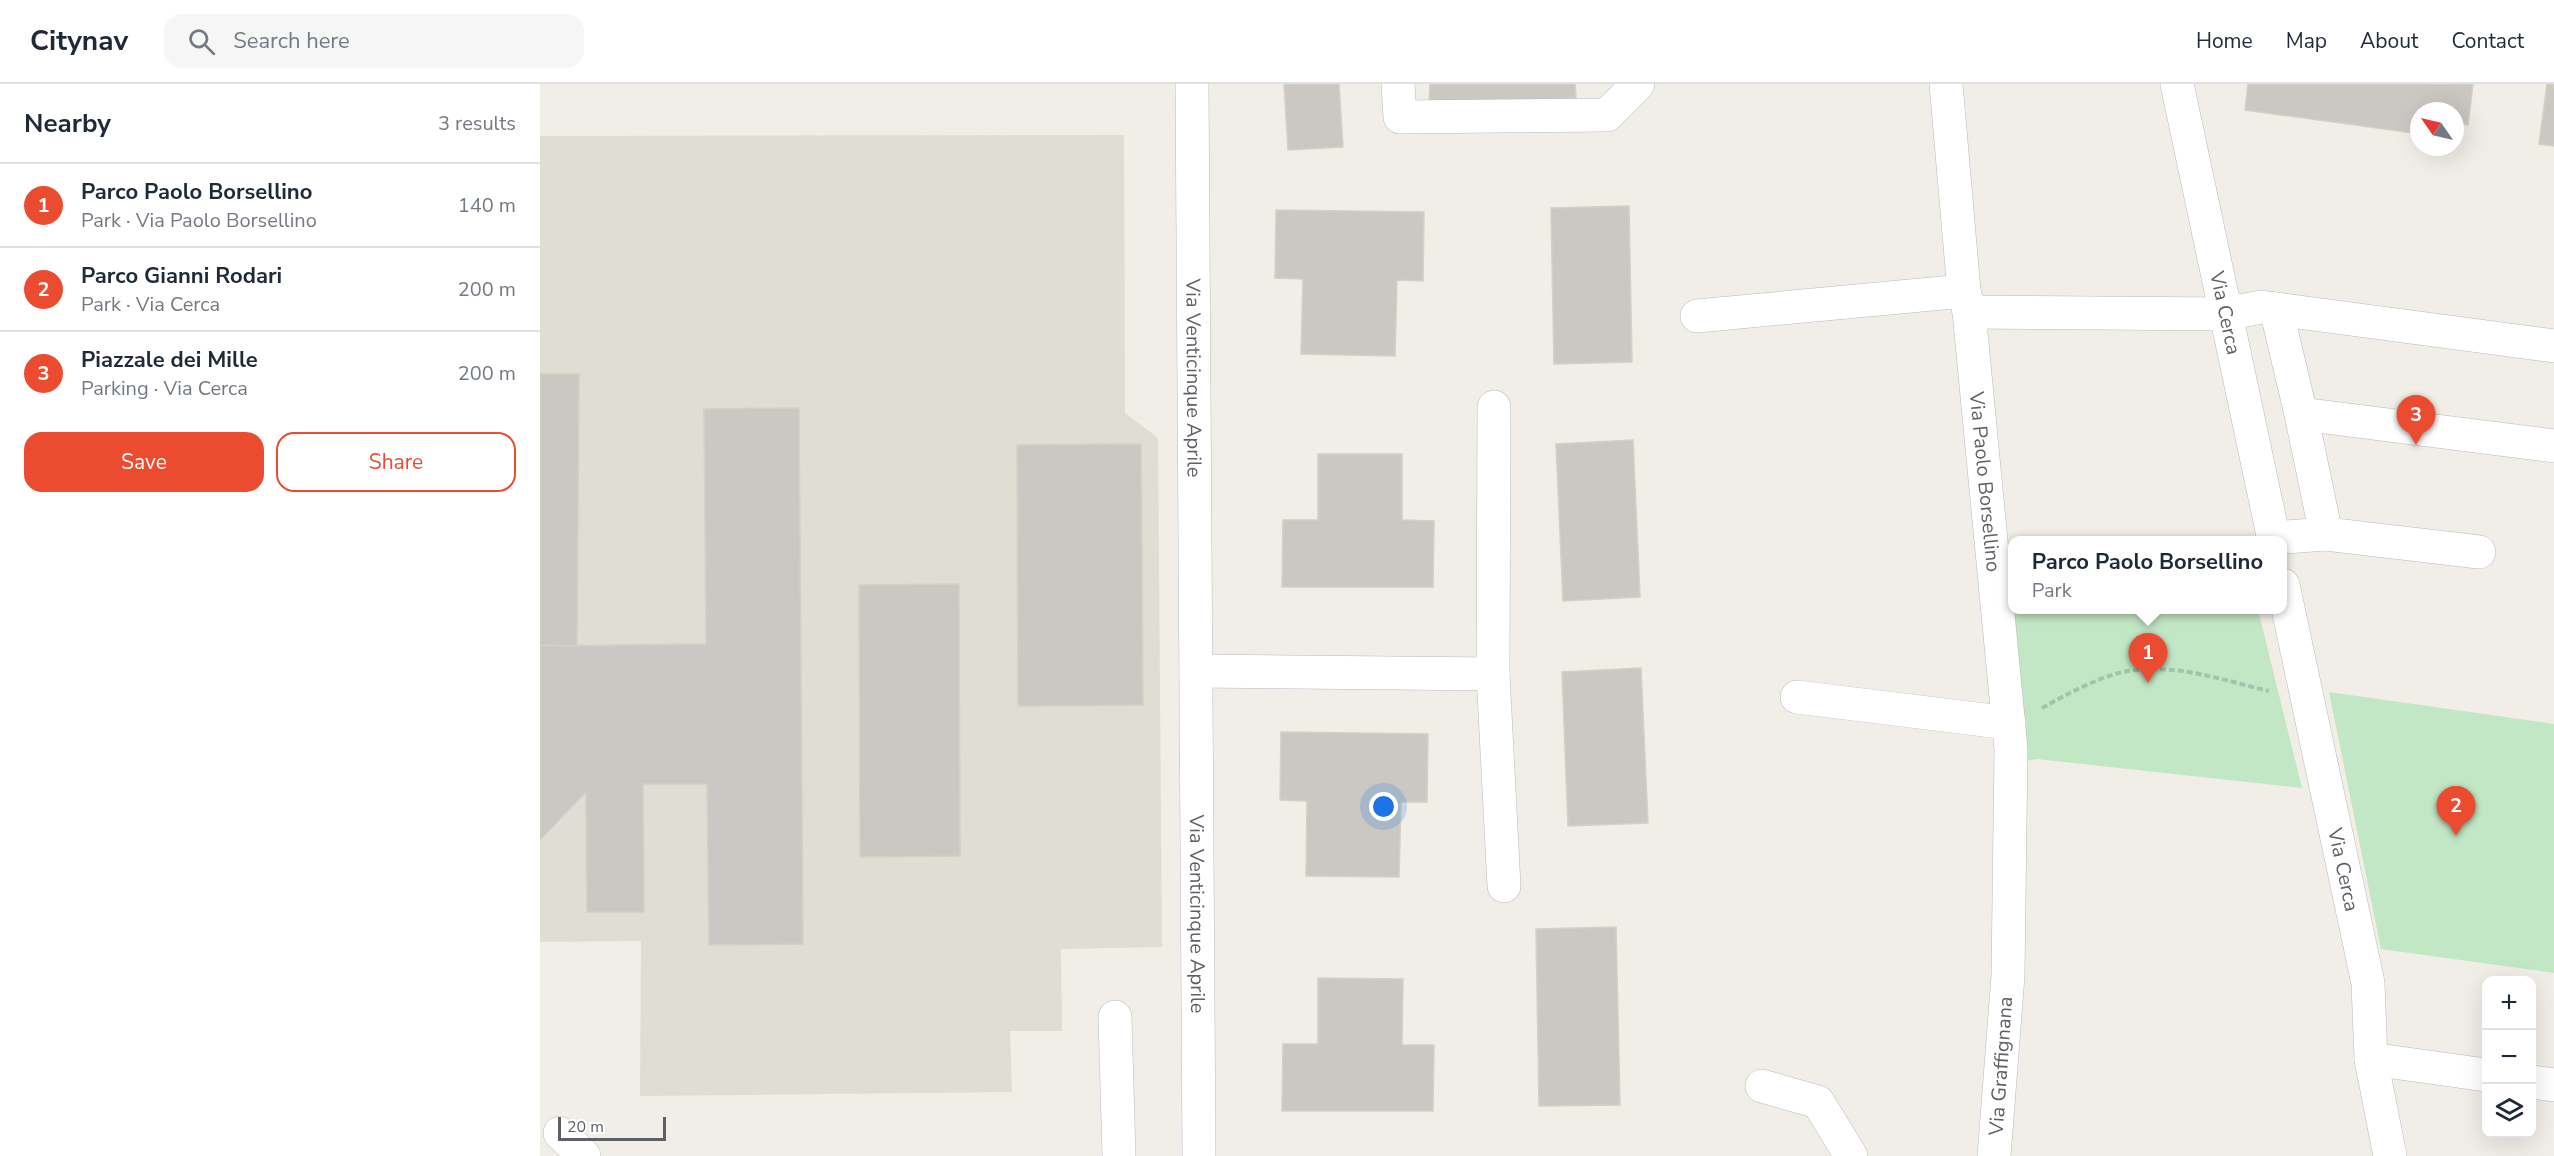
<!DOCTYPE html>
<html lang="en">
<head>
<meta charset="utf-8">
<style>
  :root { --surface:#fff; --page:#f6f6f7; --text:#1f2937; --muted:#747a83; --line:#e0e1e3; --accent:#eb4c30 }
  body { margin:0; font-family:"Nunito Sans",sans-serif; background:var(--page); color:var(--text) }
  .controls { position:absolute; right:18px; bottom:18px; display:grid; overflow:hidden; border-radius:12px; box-shadow:0 6px 24px #0002 }
  .controls button { width:54px; height:54px; display:grid; place-items:center; padding:0; border:0; border-bottom:2px solid var(--line); background:var(--surface); color:var(--text); font:30px sans-serif }
  .compass { position:absolute; left:1870px; top:18px; width:54px; height:54px; border-radius:50%; background:var(--surface); box-shadow:0 6px 24px #0002; rotate:304deg }
  .scale { position:absolute; left:18px; bottom:15px; width:108px; box-sizing:border-box; padding-left:6px; border:3px solid #5d6066; border-top:0; font-size:16px; line-height:21px; white-space:nowrap; color:#5d6066; -webkit-text-stroke:4px #fff; paint-order:stroke }
  .you { position:absolute; left:844px; top:723px; width:21px; height:21px; margin:-15px; border:4px solid #fff; border-radius:50%; background:#1a73e8; box-shadow:0 0 0 9px #1a73e833 }
  .badge { display:grid; place-items:center; width:39px; height:39px; border-radius:50%; background:var(--accent); color:#fff; font-size:20px; font-weight:700 }
  .pin { position:absolute; translate:-50% -50px; filter:drop-shadow(0 2px 3px #0008) }
  .pin::after { content:''; position:absolute; top:32px; width:21px; height:18px; background:inherit; clip-path:polygon(0 0,100% 0,50% 100%) }
  .popup { position:absolute; left:1468px; top:452px; width:279px; height:78px; box-sizing:border-box; display:grid; place-content:center; border-radius:12px; background:var(--surface); filter:drop-shadow(0 2px 4px #0005); font-size:20px; white-space:nowrap; color:var(--muted) }
  .popup b { font-size:22px; color:var(--text) }
  .popup::after { content:''; position:absolute; left:50%; top:100%; margin-left:-12px; border:12px solid transparent; border-top-color:var(--surface) }
  .list { margin:0; padding:0; list-style:none }
  h2 { display:flex; justify-content:space-between; align-items:center; height:78px; margin:0; padding:0 24px; font-size:26px }
  h2 small { font-size:20px; font-weight:400; color:var(--muted) }
  .list li { display:grid; grid-template-columns:39px 1fr auto; gap:18px; align-items:center; box-sizing:border-box; height:84px; padding:0 24px; border-top:2px solid var(--line) }
  .list b { display:block; font-size:22px; white-space:nowrap }
  .list p { margin:0; font-size:20px; white-space:nowrap; color:var(--muted) }
  .list em { font-size:20px; font-style:normal; color:var(--muted) }
  .actions { display:flex; gap:12px; padding:18px 24px }
  .actions a { flex:1; padding:14px 0; border:2px solid var(--accent); border-radius:18px; text-align:center; font-size:21px; color:var(--accent) }
  .actions .main { background:var(--accent); color:#fff }
  .icon { flex:none; width:33px; height:33px; fill:none; stroke:currentColor; stroke-width:2; stroke-linecap:round; stroke-linejoin:round }
  .map { position:relative; flex:none; width:2014px; height:1072px; overflow:hidden }
  header { display:flex; align-items:center; gap:36px; box-sizing:border-box; height:84px; padding:0 30px; background:var(--surface); border-bottom:2px solid var(--line) }
  header strong { font-size:28px }
  nav { display:flex; gap:33px; margin-inline-start:auto; font-size:21px }
  .search { width:420px; height:54px; background:var(--page); display:flex; align-items:center; gap:15px; box-sizing:border-box; padding:0 21px; border-radius:18px; color:var(--muted); font-size:22px }
  main { display:flex }
  aside { flex:1; background:var(--surface) }
  .map>svg:first-child { display:block }
</style>
</head>
<body>
<header>
<strong>Citynav</strong>
<div class="search"><svg class="icon" aria-label="search" viewBox="0 0 24 24"><circle cx="10" cy="10" r="6"/><path d="M15 15l6 6"/></svg>Search here</div>
<nav><a>Home</a><a>Map</a><a>About</a><a>Contact</a></nav>
</header>
<main>
<aside>
<h2>Nearby<small>3 results</small></h2>
<ul class="list">
<li><span class="badge">1</span><div><b>Parco Paolo Borsellino</b><p>Park · Via Paolo Borsellino</p></div><em>140 m</em></li>
<li><span class="badge">2</span><div><b>Parco Gianni Rodari</b><p>Park · Via Cerca</p></div><em>200 m</em></li>
<li><span class="badge">3</span><div><b>Piazzale dei Mille</b><p>Parking · Via Cerca</p></div><em>200 m</em></li>
</ul>
<div class="actions"><a class="main">Save</a><a>Share</a></div>
</aside>
<div class="map">
<svg width="2014" height="1072" viewBox="0 0 2014 1072">
  <rect width="100%" height="100%" fill="#f0eee6"/>
  <!-- education -->
  <path fill="#e0ddd4" d="M584,51l1,278 33,25 4,509 -101,2 1,82h-52l2,61 -372,4 1,-155 -101,1v-806z"/>
  <!-- green -->
  <g fill="#c2e7c5">
    <path d="M1473,526h245l44,178 -265,-29 -10,2z"/>
    <path d="M1789,608l225,32v249l-173,-24z"/>
  </g>
  <!-- building -->
  <g fill="#cbc8c3" stroke="#d4d0c4" stroke-width="1.5">
    <path d="M744,0h55l4,63 -55,3z"/>
    <path d="M890,0h145l1,14 -147,6z"/>
    <path d="M1708,0h225l-5,41 -13,-2v-12h-36l-6,22 -168,-23z"/>
    <path d="M2007,0h7v62l-15,-2z"/>
    <path d="M1089,122l3,156 -78,2 -3,-156z"/>
    <path d="M736,126l148,2 -1,69 -26,-1 -2,76 -94,-2 2,-75 -28,-1z"/>
    <path d="M0,290h39l-2,272 -37,-1z"/>
    <path d="M259,324l4,536 -94,1 -2,-161h-64l1,128h-57l-1,-120 -46,48v-194l166,-2 -2,-235z"/>
    <path d="M1093,356l7,157 -77,4 -7,-157z"/>
    <path d="M601,360l2,261 -125,1 -1,-261z"/>
    <path d="M778,370h84v66l32,1 -1,66h-151l1,-67h35z"/>
    <path d="M419,500l1,272 -100,1 -1,-272z"/>
    <path d="M1101,584l7,155 -80,3 -6,-154z"/>
    <path d="M741,648l147,2 -1,68h-26l-2,75 -93,-1 1,-75 -27,-1z"/>
    <path d="M1076,843l4,178 -81,1 -3,-177z"/>
    <path d="M778,894l85,1 -1,66h32l-1,66h-151l1,-67h35z"/>
  </g>
  <g fill="none" stroke-linecap="round" stroke-linejoin="round">
    <!-- minor casing -->
    <g stroke="#b8babf" stroke-width="34">
      <g id="minor">
        <path id="s1" d="M652,0l7,1072"/>
        <path d="M858,0l2,33 207,-2 31,-31"/>
        <path id="s2" d="M1406,0l18,207 5,21 42,437 -3,227 -14,180"/>
        <path id="s3" d="M1637,0l97,456"/>
        <path d="M1736,225l25,105 25,120"/>
        <path d="M1429,228l257,2 35,-7 293,39"/>
        <path d="M1157,232l267,-25"/>
        <path d="M954,323l-1,267 11,212"/>
        <path d="M1761,330l253,32"/>
        <path d="M1733,454l53,-4 153,18"/>
        <path id="s4" d="M1743,501l85,398 3,76 19,97"/>
        <path d="M657,587l296,3"/>
        <path d="M1257,613l212,26"/>
        <path d="M575,933l4,139"/>
        <path d="M1831,975l115,16"/>
        <path d="M1992,998l22,3"/>
        <path d="M1222,1002l56,16 33,54"/>
        <path d="M20,1049l24,23"/>
      </g>
    </g>
    <!-- path -->
    <path stroke="#9bc8ab" stroke-width="4" stroke-dasharray="6 3" stroke-linecap="butt" d="M1502,624c25,-14 65,-36 94,-38 46,-5 90,11 133,21"/>
    <!-- minor -->
    <use href="#minor" stroke="#fff" stroke-width="33"/>
  </g>
  <g text-anchor="middle" dominant-baseline="central" stroke-width="6" stroke-linejoin="round" paint-order="stroke">
    <!-- street labels -->
    <g font-size="20" fill="#5d6066" stroke="#fff">
      <text stroke="none"><textPath href="#s3" startOffset="234">Via Cerca</textPath></text>
      <text stroke="none"><textPath href="#s1" startOffset="294">Via Venticinque Aprile</textPath></text>
      <text stroke="none"><textPath href="#s2" startOffset="400">Via Paolo Borsellino</textPath></text>
      <text stroke="none"><textPath href="#s4" startOffset="291">Via Cerca</textPath></text>
      <text stroke="none"><textPath href="#s1" startOffset="830">Via Venticinque Aprile</textPath></text>
      <text transform="translate(1461 982) rotate(-86)">Via Graffignana</text>
    </g>
  </g>
</svg>
<div class="controls">
<button>+</button>
<button>−</button>
<button><svg class="icon" aria-label="layers" viewBox="0 0 24 24"><path d="M12 4l9 5-9 5-9-5zM3 14l9 5 9-5"/></svg></button>
</div>
<svg class="compass" viewBox="-18 -18 36 36"><path d="M0-13l5 13h-10z" fill="#e53935"/><path d="M0 13l5-13h-10z" fill="#747a83"/></svg>
<div class="scale">20 m</div>
<div class="you"></div>
<div class="pin badge" style="left:1608px;top:599px">1</div>
<div class="popup"><b>Parco Paolo Borsellino</b>Park</div>
<div class="pin badge" style="left:1916px;top:752px">2</div>
<div class="pin badge" style="left:1876px;top:361px">3</div>
</div>
</main>
</body>
</html>
